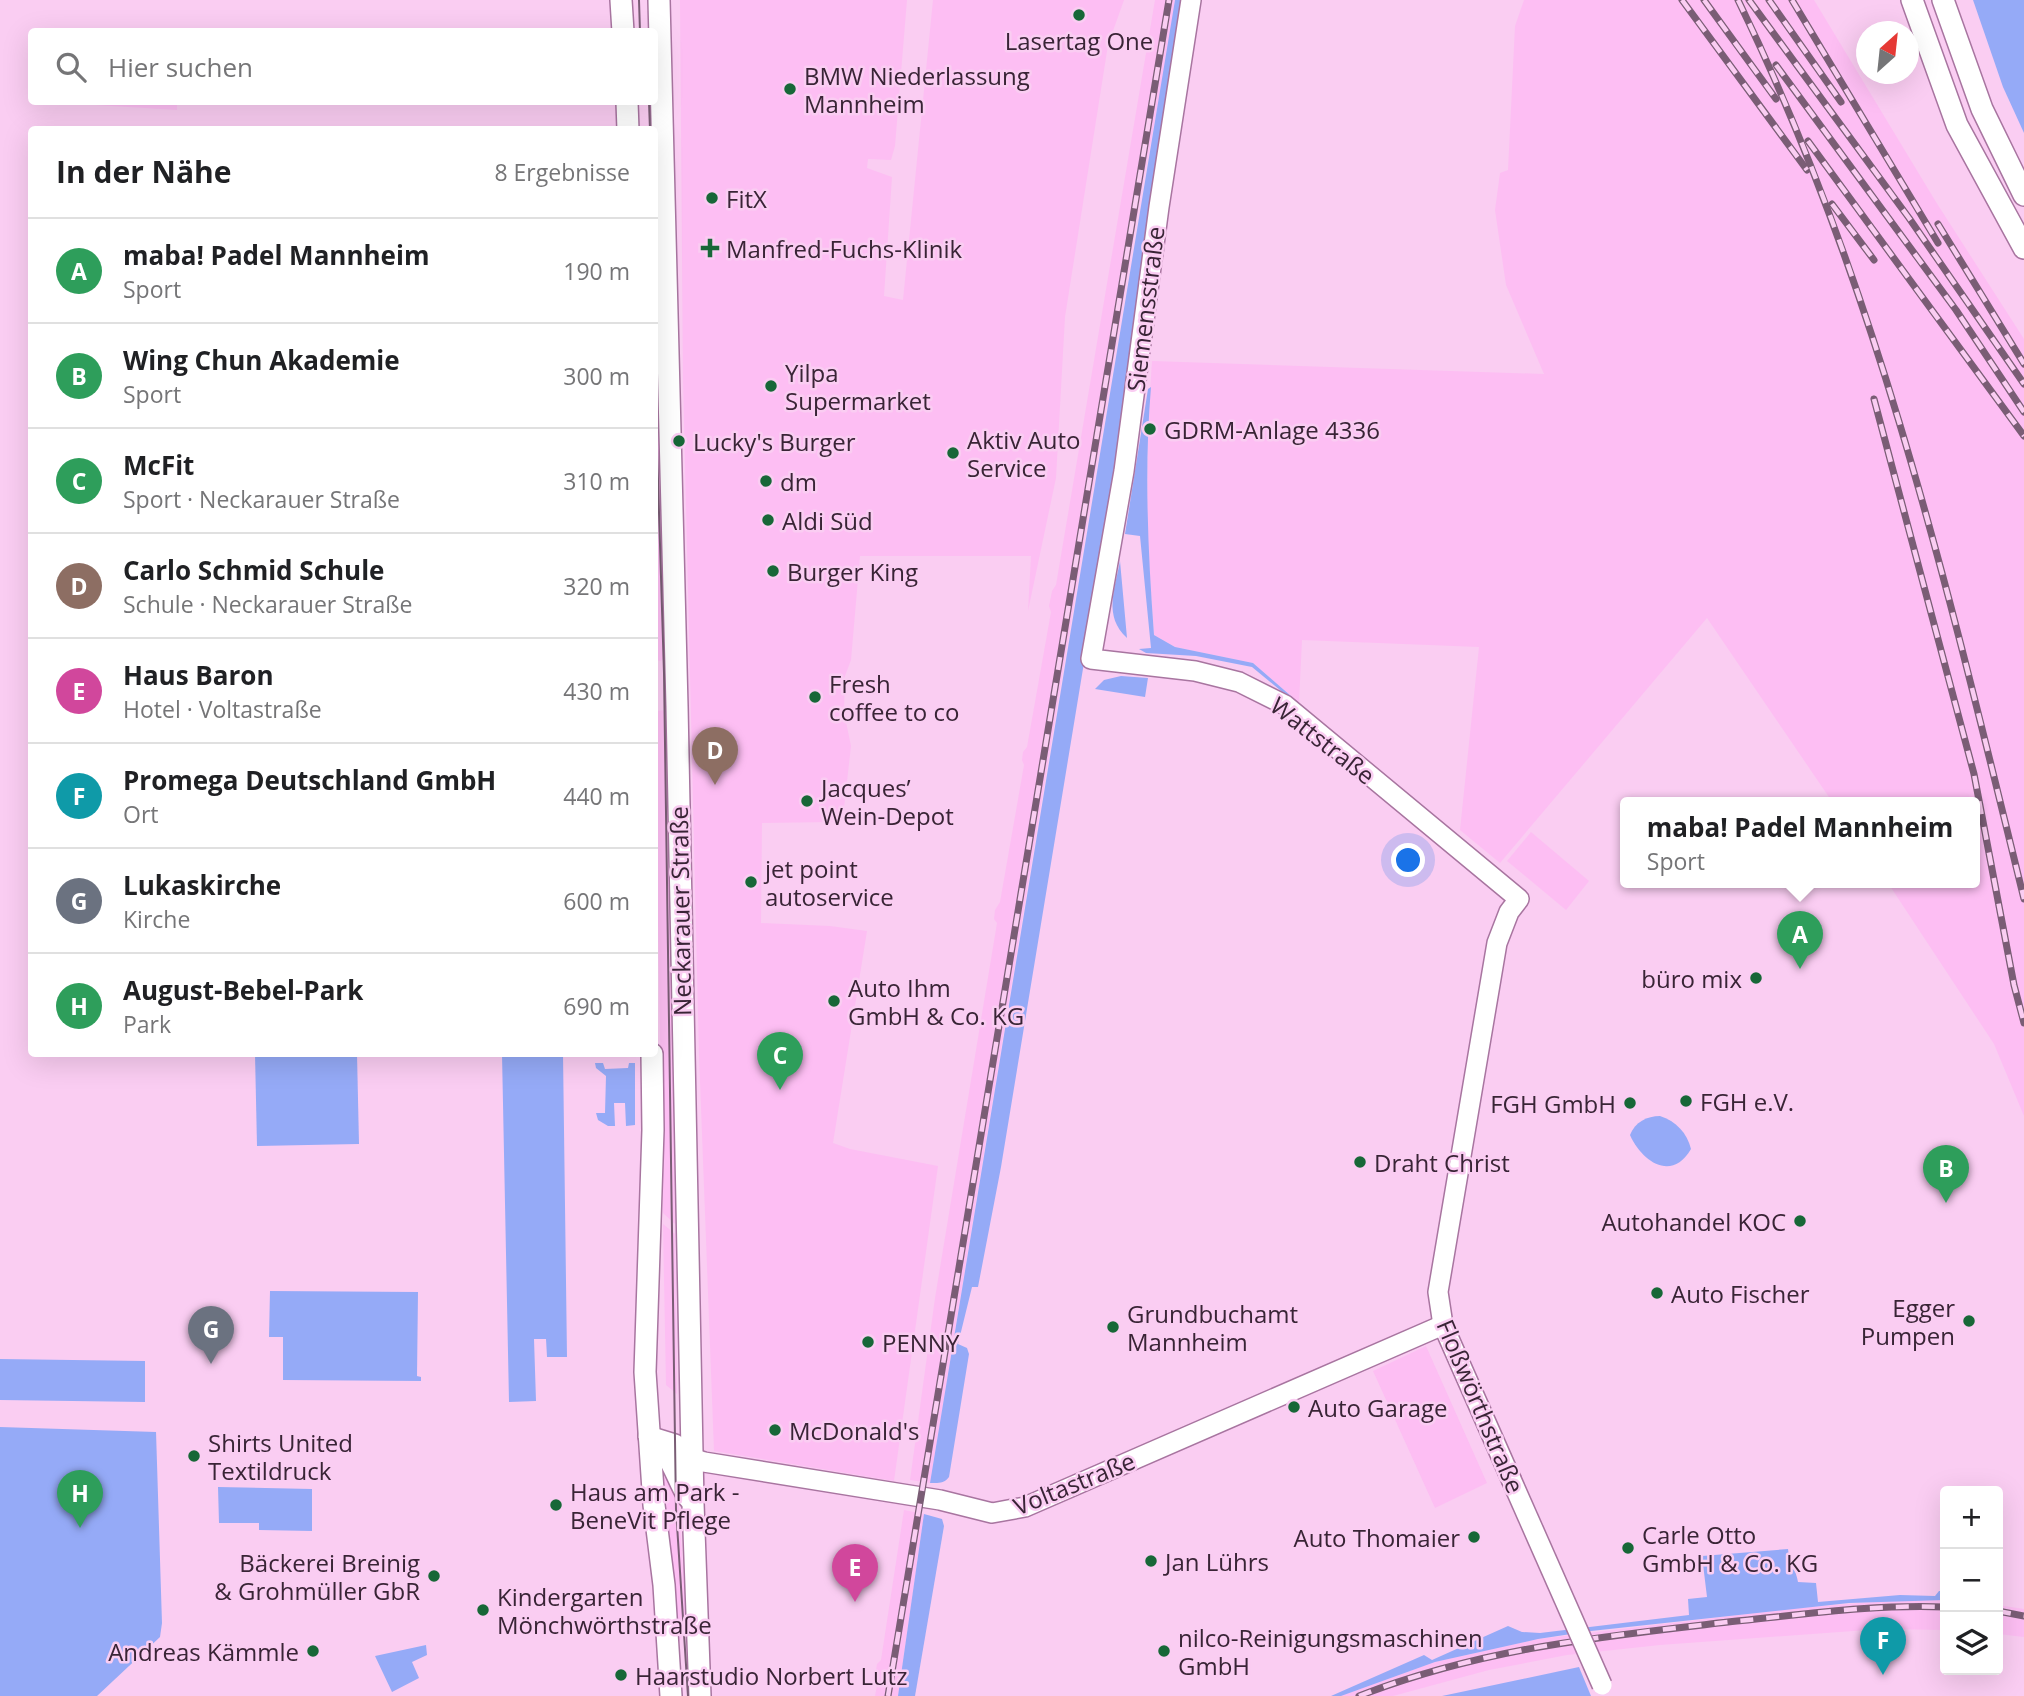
<!DOCTYPE html>
<html lang="de">
<head>
<meta charset="utf-8">
<style>
  :root { --surface:#fff; --page:#f2f2f2; --text:#202124; --muted:#757577; --line:#e0e0e0; --accent:#176737 }
  body { margin:0; font-family:"Open Sans",sans-serif; background:var(--page); color:var(--text) }
  .controls { position:absolute; right:21px; bottom:21px; display:grid; overflow:hidden; border-radius:7px; box-shadow:0 7px 28px #0002 }
  .controls button { width:63px; height:63px; display:grid; place-items:center; padding:0; border:0; border-bottom:2px solid var(--line); background:var(--surface); color:var(--text); font:35px sans-serif }
  .compass { position:absolute; left:1856px; top:21px; width:63px; height:63px; border-radius:50%; background:var(--surface); box-shadow:0 7px 28px #0002; rotate:27deg }
  .you { position:absolute; left:1409px; top:861px; width:24px; height:24px; margin:-18px; border:5px solid #fff; border-radius:50%; background:#1a73e8; box-shadow:0 0 0 10px #1a73e833 }
  .badge { display:grid; place-items:center; width:46px; height:46px; border-radius:50%; background:var(--accent); color:#fff; font-size:23px; font-weight:700 }
  .pin { position:absolute; translate:-50% -58px; filter:drop-shadow(0 2px 4px #0008) }
  .pin::after { content:''; position:absolute; top:37px; width:24px; height:21px; background:inherit; clip-path:polygon(0 0,100% 0,50% 100%) }
  .popup { position:absolute; left:1620px; top:797px; width:360px; height:91px; box-sizing:border-box; display:grid; place-content:center; border-radius:7px; background:var(--surface); filter:drop-shadow(0 2px 5px #0005); font-size:23px; white-space:nowrap; color:var(--muted) }
  .popup b { font-size:26px; color:var(--text) }
  .popup::after { content:''; position:absolute; left:50%; top:100%; margin-left:-14px; border:14px solid transparent; border-top-color:var(--surface) }
  .list { margin:0; padding:0; list-style:none }
  h2 { display:flex; justify-content:space-between; align-items:center; height:91px; margin:0; padding:0 28px; font-size:30px }
  h2 small { font-size:23px; font-weight:400; color:var(--muted) }
  .list li { display:grid; grid-template-columns:46px 1fr auto; gap:21px; align-items:center; box-sizing:border-box; height:105px; padding:0 28px; border-top:2px solid var(--line) }
  .list b { display:block; font-size:26px; white-space:nowrap }
  .list p { margin:0; font-size:23px; white-space:nowrap; color:var(--muted) }
  .list em { font-size:23px; font-style:normal; color:var(--muted) }
  .icon { flex:none; width:38px; height:38px; fill:none; stroke:currentColor; stroke-width:2; stroke-linecap:round; stroke-linejoin:round }
  .map { position:relative; flex:none; width:2024px; height:1696px; overflow:hidden }
  .search { position:absolute; background:var(--surface); box-shadow:0 7px 28px #0002; left:28px; top:28px; width:630px; height:77px; display:flex; align-items:center; gap:18px; box-sizing:border-box; padding:0 24px; border-radius:7px; color:var(--muted); font-size:26px }
  .panel { position:absolute; background:var(--surface); box-shadow:0 7px 28px #0002; left:28px; top:126px; width:630px; height:931px; border-radius:7px }
  .map>svg:first-child { display:block }
</style>
</head>
<body>
<div class="map">
<svg width="2024" height="1696" viewBox="0 0 2024 1696">
  <rect width="100%" height="100%" fill="#facdf2"/>
  <!-- built -->
  <g fill="#fdbef3">
    <path d="M680,0h227l-12,146 -4,14 -23,-1 -1,9 25,9 -8,119 19,4 30,-300h191l-16,45 -43,272 -9,161 -28,133 3,-55h-171l-9,104 -6,16 -1,36 7,34 -8,71 -10,5 -71,1 -1,100 69,3 37,5 -34,212 17,6 88,17 -44,315 -180,-30 -15,-396 -16,-676z"/>
    <path d="M1155,0h20l-9,63 -24,124 -212,1296 -20,-3 25,-182 62,-375 -3,-4 1,-9 5,-8 24,-137 -2,-5 1,-8 4,-5 24,-135 -2,-6 3,-15 4,-6z"/>
    <path d="M1524,0h290l122,202 88,137v777l-30,-72 -106,-161h87v-80h-142l-126,-185 -207,245 -40,-33 19,-183 -177,-7 -3,63 -46,-40 -78,-16 -21,-12 -7,-99 1,-114 4,-61 392,13 -38,-89 -11,-75 5,-37 8,-3 7,-144z"/>
    <path d="M79,102h98v8l-98,-6z"/>
    <path d="M654,267l13,390 -7,4 -6,-2z"/>
    <path d="M667,710l5,251h-1l4,263 -12,-11 -5,-291 -2,-211z"/>
    <path d="M1531,832l58,49 -23,29 -59,-49z"/>
    <path d="M663,1224l12,10 2,160 -11,-9z"/>
    <path d="M1426,1346l61,137 -52,25 -62,-137z"/>
    <path d="M672,1471l5,10 10,145 -9,18 -14,-166z"/>
    <path d="M904,1510l20,4 -26,182h-23l4,-21 -3,-5 1,-6 4,-4z"/>
    <path d="M1899,1600h46v30l-64,-1 -221,16 -93,10 -78,15 -96,26h-52l94,-34 103,-23 260,-31z"/>
    <path d="M1998,1605l26,4v28l-26,-3z"/>
  </g>
  <!-- green -->
  <g fill="#95aaf7">
    <path d="M1175,0h7l-27,165 -36,285 -118,717 -23,120h-6l-14,57 9,4 2,6 -20,123c-5,7 -11,6 -19,6z"/>
    <path d="M1973,0h51v133l-21,-46z"/>
    <path d="M1151,387c-7,83 -3,166 3,248l21,12 78,16 46,40 -1,2 -46,-38 -56,-11 -50,-3 -7,-4 12,-1 -11,-112 -15,-2 23,-145z"/>
    <path d="M1120,561l7,77c-24,-22 -12,-49 -7,-77z"/>
    <path d="M1121,676l27,2 -3,19 -50,-8 9,-9z"/>
    <path d="M255,1054h102l2,90 -102,2z"/>
    <path d="M502,1054h61l4,303h-20l-1,-18h-12l2,62 -27,1z"/>
    <path d="M595,1063h8l2,6 23,-1 1,-5h6v62l-9,1 -1,-23h-11l1,23h-7l-10,-6 -2,-7h9l1,-37 -10,-8z"/>
    <path d="M1660,1116c16,5 27,17 31,33 -19,33 -49,13 -61,-14 5,-13 17,-19 30,-19z"/>
    <path d="M270,1291l148,1 -1,84 4,1v4l-138,-1v-43h-14z"/>
    <path d="M0,1359l145,2v41l-145,-2z"/>
    <path d="M0,1427l156,5 6,191 -2,14 -63,59h-97z"/>
    <path d="M218,1487l94,2v42l-53,-1v-7h-40z"/>
    <path d="M924,1514l18,5 2,7 -29,170h-17z"/>
    <path d="M1788,1549c1,13 8,20 10,33l18,1 2,19 82,-7 35,1 4,-5h6v9l-96,3 -258,28 -53,8 -103,23 -94,34h-10l93,-41 8,5 76,-34 14,6 18,1 149,-18 -1,-16 19,-2 -5,-41z"/>
    <path d="M426,1645l1,10 -15,7 7,16 -27,14 -17,-36z"/>
    <path d="M1579,1667l12,29h-149z"/>
  </g>
  <g fill="none" stroke-linecap="round" stroke-linejoin="round">
    <!-- secondary casing -->
    <g stroke="#a875a0" stroke-width="22">
      <g id="secondary">
        <path d="M1191,0l-32,207 -35,264 -33,188 104,12 44,11 46,23 234,194 -10,13 -12,31 -59,349 5,33 68,154"/>
        <path d="M649,1436l26,8 17,14 12,4 236,38 52,13 33,-6 418,-182"/>
      </g>
    </g>
    <!-- primary casing -->
    <g stroke="#a875a0" stroke-width="24">
      <g id="primary">
        <path d="M621,0l2,32"/>
        <path d="M659,0l18,706 16,797 7,193"/>
        <path d="M1912,0l45,125 67,123"/>
        <path d="M1943,0l39,109 42,86"/>
        <path d="M627,102l1,28"/>
        <path d="M652,1054l1,76 -8,242 9,133 10,80 7,111"/>
        <path d="M649,1436c24,18 25,38 40,62"/>
      </g>
    </g>
    <!-- secondary -->
    <use href="#secondary" stroke="#fff" stroke-width="19"/>
    <!-- primary -->
    <use href="#primary" stroke="#fff" stroke-width="21"/>
    <!-- tram -->
    <g stroke="#7a5d75" stroke-width="2">
      <path d="M639,0l1,32"/>
      <path d="M649,102l1,28"/>
      <path d="M654,352l10,321 12,836 12,187"/>
    </g>
    <!-- rail casing -->
    <g stroke="#7a5d75" stroke-width="7">
      <g id="rail">
        <path d="M1682,0l125,170"/>
        <path d="M1704,0l72,99"/>
        <path d="M1738,0c139,285 211,593 286,899"/>
        <path d="M1749,0l160,218 115,166"/>
        <path d="M1769,0l72,102"/>
        <path d="M1792,0l146,243"/>
        <path d="M1776,65l180,245 68,102"/>
        <path d="M1808,141l216,295"/>
        <path d="M1832,204l42,56"/>
        <path d="M1938,224l86,140"/>
        <path d="M1874,399l100,375 40,211 10,38"/>
        <path d="M1998,1611l26,5"/>
        <path d="M888,1696l281,-1696"/>
        <path d="M1359,1696c124,-48 239,-59 369,-74 72,-7 145,-18 217,-15"/>
      </g>
    </g>
    <!-- rail -->
    <use href="#rail" stroke="#facdf2" stroke-width="4.5" stroke-dasharray="13" stroke-linecap="butt"/>
    <!-- secondary-bridge casing -->
    <g stroke="#a875a0" stroke-width="22" stroke-linecap="butt">
      <path id="secondary-bridge" d="M1511,1479l91,206"/>
    </g>
    <!-- secondary-bridge -->
    <use href="#secondary-bridge" stroke="#fff" stroke-width="19"/>
  </g>
  <!-- markers -->
  <g fill="#176737" stroke="#facdf2" stroke-width="2.5">
    <circle cx="1079" cy="15" r="7"/>
    <circle cx="790" cy="89" r="7"/>
    <circle cx="712" cy="198" r="7"/>
    <path d="M706.5 237.5h7v7h7v7h-7v7h-7v-7h-7v-7h7z"/>
    <circle cx="771" cy="386" r="7"/>
    <circle cx="1150" cy="429" r="7"/>
    <circle cx="679" cy="441" r="7"/>
    <circle cx="953" cy="453" r="7"/>
    <circle cx="766" cy="481" r="7"/>
    <circle cx="768" cy="520" r="7"/>
    <circle cx="773" cy="571" r="7"/>
    <circle cx="815" cy="697" r="7"/>
    <circle cx="807" cy="801" r="7"/>
    <circle cx="751" cy="882" r="7"/>
    <circle cx="1756" cy="978" r="7"/>
    <circle cx="834" cy="1001" r="7"/>
    <circle cx="1686" cy="1101" r="7"/>
    <circle cx="1630" cy="1103" r="7"/>
    <circle cx="1360" cy="1162" r="7"/>
    <circle cx="1800" cy="1221" r="7"/>
    <circle cx="1657" cy="1293" r="7"/>
    <circle cx="1969" cy="1321" r="7"/>
    <circle cx="1113" cy="1327" r="7"/>
    <circle cx="868" cy="1342" r="7"/>
    <circle cx="1294" cy="1407" r="7"/>
    <circle cx="775" cy="1430" r="7"/>
    <circle cx="194" cy="1456" r="7"/>
    <circle cx="556" cy="1505" r="7"/>
    <circle cx="1474" cy="1537" r="7"/>
    <circle cx="1628" cy="1548" r="7"/>
    <circle cx="1151" cy="1561" r="7"/>
    <circle cx="434" cy="1576" r="7"/>
    <circle cx="483" cy="1610" r="7"/>
    <circle cx="313" cy="1651" r="7"/>
    <circle cx="1164" cy="1651" r="7"/>
    <circle cx="621" cy="1675" r="7"/>
  </g>
  <g text-anchor="middle" dominant-baseline="central" stroke-width="5" stroke-linejoin="round" paint-order="stroke">
    <!-- poi labels -->
    <g font-size="24" fill="#392436" stroke="#facdf2" text-anchor="start">
      <text x="1079" y="40" text-anchor="middle">Lasertag One</text>
      <text x="804" y="75">BMW Niederlassung<tspan x="804" dy="28">Mannheim</tspan></text>
      <text x="726" y="198">FitX</text>
      <text x="726" y="248">Manfred-Fuchs-Klinik</text>
      <text x="785" y="372">Yilpa<tspan x="785" dy="28">Supermarket</tspan></text>
      <text x="1164" y="429">GDRM-Anlage 4336</text>
      <text x="967" y="439">Aktiv Auto<tspan x="967" dy="28">Service</tspan></text>
      <text x="693" y="441">Lucky's Burger</text>
      <text x="780" y="481">dm</text>
      <text x="782" y="520">Aldi Süd</text>
      <text x="787" y="571">Burger King</text>
      <text x="829" y="683">Fresh<tspan x="829" dy="28">coffee to co</tspan></text>
      <text x="821" y="787">Jacques’<tspan x="821" dy="28">Wein-Depot</tspan></text>
      <text x="765" y="868">jet point<tspan x="765" dy="28">autoservice</tspan></text>
      <text x="1742" y="978" text-anchor="end">büro mix</text>
      <text x="848" y="987">Auto Ihm<tspan x="848" dy="28">GmbH &amp; Co. KG</tspan></text>
      <text x="1700" y="1101">FGH e.V.</text>
      <text x="1616" y="1103" text-anchor="end">FGH GmbH</text>
      <text x="1374" y="1162">Draht Christ</text>
      <text x="1786" y="1221" text-anchor="end">Autohandel KOC</text>
      <text x="1671" y="1293">Auto Fischer</text>
      <text x="1955" y="1307" text-anchor="end">Egger<tspan x="1955" dy="28">Pumpen</tspan></text>
      <text x="1127" y="1313">Grundbuchamt<tspan x="1127" dy="28">Mannheim</tspan></text>
      <text x="882" y="1342">PENNY</text>
      <text x="1308" y="1407">Auto Garage</text>
      <text x="789" y="1430">McDonald's</text>
      <text x="208" y="1442">Shirts United<tspan x="208" dy="28">Textildruck</tspan></text>
      <text x="570" y="1491">Haus am Park -<tspan x="570" dy="28">BeneVit Pflege</tspan></text>
      <text x="1642" y="1534">Carle Otto<tspan x="1642" dy="28">GmbH &amp; Co. KG</tspan></text>
      <text x="1460" y="1537" text-anchor="end">Auto Thomaier</text>
      <text x="1165" y="1561">Jan Lührs</text>
      <text x="420" y="1562" text-anchor="end">Bäckerei Breinig<tspan x="420" dy="28">&amp; Grohmüller GbR</tspan></text>
      <text x="497" y="1596">Kindergarten<tspan x="497" dy="28">Mönchwörthstraße</tspan></text>
      <text x="1178" y="1637">nilco-Reinigungsmaschinen<tspan x="1178" dy="28">GmbH</tspan></text>
      <text x="299" y="1651" text-anchor="end">Andreas Kämmle</text>
      <text x="635" y="1675">Haarstudio Norbert Lutz</text>
    </g>
    <!-- street labels -->
    <g font-size="24" fill="#392436" stroke="#facdf2">
      <text transform="translate(1145 309) rotate(-83)">Siemensstraße</text>
      <text transform="translate(1323 740) rotate(38)">Wattstraße</text>
      <text transform="translate(680 911) rotate(-91)">Neckarauer Straße</text>
      <text transform="translate(1481 1406) rotate(67)">Floßwörthstraße</text>
      <text transform="translate(1074 1483) rotate(-22)">Voltastraße</text>
    </g>
  </g>
</svg>
<div class="controls">
<button>+</button>
<button>−</button>
<button><svg class="icon" aria-label="layers" viewBox="0 0 24 24"><path d="M12 4l9 5-9 5-9-5zM3 14l9 5 9-5"/></svg></button>
</div>
<svg class="compass" viewBox="-18 -18 36 36"><path d="M0-13l5 13h-10z" fill="#e53935"/><path d="M0 13l5-13h-10z" fill="#757577"/></svg>
<div class="you"></div>
<div class="pin badge" style="left:1800px;top:969px;background:#2e9e5b">A</div>
<div class="popup"><b>maba! Padel Mannheim</b>Sport</div>
<div class="pin badge" style="left:1946px;top:1203px;background:#2e9e5b">B</div>
<div class="pin badge" style="left:780px;top:1090px;background:#2e9e5b">C</div>
<div class="pin badge" style="left:715px;top:785px;background:#8d6e63">D</div>
<div class="pin badge" style="left:855px;top:1602px;background:#d1479c">E</div>
<div class="pin badge" style="left:1883px;top:1675px;background:#0f9aa8">F</div>
<div class="pin badge" style="left:211px;top:1364px;background:#6b7280">G</div>
<div class="pin badge" style="left:80px;top:1528px;background:#2e9e5b">H</div>
<div class="search"><svg class="icon" aria-label="search" viewBox="0 0 24 24"><circle cx="10" cy="10" r="6"/><path d="M15 15l6 6"/></svg>Hier suchen</div>
<section class="panel">
<h2>In der Nähe<small>8 Ergebnisse</small></h2>
<ul class="list">
<li><span class="badge" style="background:#2e9e5b">A</span><div><b>maba! Padel Mannheim</b><p>Sport</p></div><em>190 m</em></li>
<li><span class="badge" style="background:#2e9e5b">B</span><div><b>Wing Chun Akademie</b><p>Sport</p></div><em>300 m</em></li>
<li><span class="badge" style="background:#2e9e5b">C</span><div><b>McFit</b><p>Sport · Neckarauer Straße</p></div><em>310 m</em></li>
<li><span class="badge" style="background:#8d6e63">D</span><div><b>Carlo Schmid Schule</b><p>Schule · Neckarauer Straße</p></div><em>320 m</em></li>
<li><span class="badge" style="background:#d1479c">E</span><div><b>Haus Baron</b><p>Hotel · Voltastraße</p></div><em>430 m</em></li>
<li><span class="badge" style="background:#0f9aa8">F</span><div><b>Promega Deutschland GmbH</b><p>Ort</p></div><em>440 m</em></li>
<li><span class="badge" style="background:#6b7280">G</span><div><b>Lukaskirche</b><p>Kirche</p></div><em>600 m</em></li>
<li><span class="badge" style="background:#2e9e5b">H</span><div><b>August-Bebel-Park</b><p>Park</p></div><em>690 m</em></li>
</ul>
</section>
</div>
</body>
</html>
